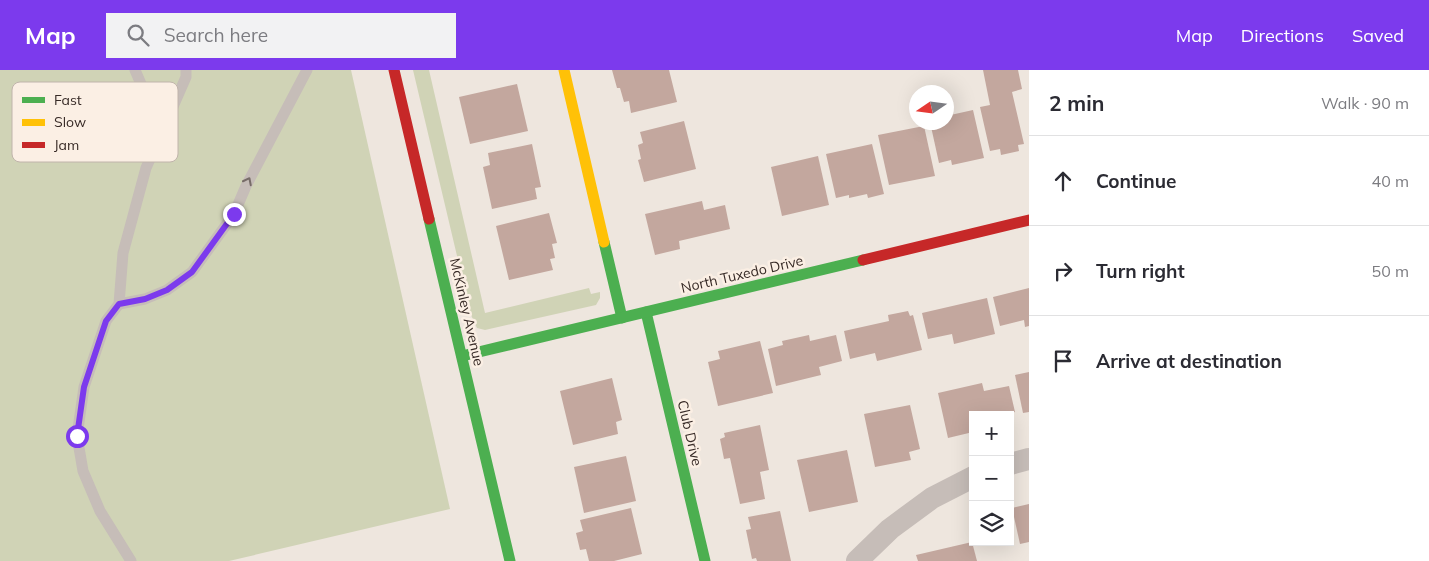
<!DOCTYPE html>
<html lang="en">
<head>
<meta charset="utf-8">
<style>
  :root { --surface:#fff; --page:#f2f2f3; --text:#2b2b33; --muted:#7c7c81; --line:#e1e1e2; --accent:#7c3aed }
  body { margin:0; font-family:Mulish,sans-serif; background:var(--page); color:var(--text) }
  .controls { position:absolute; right:15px; bottom:15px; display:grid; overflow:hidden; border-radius:0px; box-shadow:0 5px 20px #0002 }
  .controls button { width:45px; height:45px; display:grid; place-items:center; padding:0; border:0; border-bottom:1px solid var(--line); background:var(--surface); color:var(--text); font:25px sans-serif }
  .compass { position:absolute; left:909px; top:15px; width:45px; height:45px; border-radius:50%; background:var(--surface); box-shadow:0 5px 20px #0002; rotate:257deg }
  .stop { position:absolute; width:15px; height:15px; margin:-11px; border:4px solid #7c3aed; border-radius:50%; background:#fff }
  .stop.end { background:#7c3aed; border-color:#fff; box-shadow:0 1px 5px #0008 }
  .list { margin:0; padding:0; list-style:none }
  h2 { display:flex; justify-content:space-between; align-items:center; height:65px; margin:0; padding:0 20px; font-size:21px }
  h2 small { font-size:16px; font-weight:400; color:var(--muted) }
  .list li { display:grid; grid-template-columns:32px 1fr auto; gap:15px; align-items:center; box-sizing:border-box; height:90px; padding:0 20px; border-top:1px solid var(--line) }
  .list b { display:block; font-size:19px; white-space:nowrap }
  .list em { font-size:16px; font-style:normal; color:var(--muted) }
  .icon { flex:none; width:28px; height:28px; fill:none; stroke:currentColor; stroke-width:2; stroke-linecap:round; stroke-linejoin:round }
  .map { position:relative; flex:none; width:1029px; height:491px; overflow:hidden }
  header { display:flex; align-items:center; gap:30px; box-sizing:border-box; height:70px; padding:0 25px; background:var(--accent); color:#fff }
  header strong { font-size:24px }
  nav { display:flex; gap:28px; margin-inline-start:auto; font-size:18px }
  .search { width:350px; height:45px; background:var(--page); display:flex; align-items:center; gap:12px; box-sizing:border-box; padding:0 18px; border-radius:0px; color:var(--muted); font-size:19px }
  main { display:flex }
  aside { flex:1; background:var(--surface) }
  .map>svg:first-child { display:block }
</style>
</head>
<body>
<header>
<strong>Map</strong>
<div class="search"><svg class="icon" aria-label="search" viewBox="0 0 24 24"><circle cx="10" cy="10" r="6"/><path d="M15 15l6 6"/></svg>Search here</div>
<nav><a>Map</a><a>Directions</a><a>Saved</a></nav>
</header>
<main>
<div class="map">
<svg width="1029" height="491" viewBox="0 0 1029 491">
  <rect width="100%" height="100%" fill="#eee6de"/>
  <!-- green -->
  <g fill="#d0d3b6">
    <path d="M0,0h351l99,439 -221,52h-229z"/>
    <path d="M413,0h16l56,243 104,-25 2,6 9,-2v6l-4,7 -111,25 -8,-2 -6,-13z"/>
  </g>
  <!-- building -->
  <g fill="#c3a79e">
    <path d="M612,0h57l8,32 -46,11 -2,-12 -5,1 -4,-14h-3z"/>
    <path d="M983,0h35l4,19 -10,3 12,52 -6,1 1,6 -18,4 -1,-6 -10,2 -10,-44 10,-2z"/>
    <path d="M517,14l11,47 -58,13 -11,-47z"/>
    <path d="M973,40l11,48 -32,7 -1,-5 -12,3 -9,-41h16v-6z"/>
    <path d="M684,51l12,48 -52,13 -6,-22 3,-1 -3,-14 5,-2 -3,-11z"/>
    <path d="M924,56l11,50 -46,9 -11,-50z"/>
    <path d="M532,74l9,43 -6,1 2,11 -45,10 -9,-42 7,-2 -2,-12z"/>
    <path d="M872,74l12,50 -16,4 -1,-4 -18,4v-3l-13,3 -10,-44z"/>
    <path d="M818,86l11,49 -47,11 -11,-49z"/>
    <path d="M702,131l2,9 21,-5 5,24 -51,12 1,8 -25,6 -10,-41z"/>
    <path d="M549,143l8,30 -5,1 3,14 -5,1 3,11 -44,10 -13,-54z"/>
    <path d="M1029,218v38l-4,1 -1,-7 -24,6 -7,-29z"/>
    <path d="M987,228l8,36 -41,10 -2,-10 -24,5 -6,-26z"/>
    <path d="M908,241l2,5 3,-1 9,35 -45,11 -2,-8 -25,6 -6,-28 45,-10 -1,-6z"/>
    <path d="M809,265l1,6 26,-6 6,26 -23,6 2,8 -45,11 -8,-37 15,-4 -1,-4z"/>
    <path d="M760,271l13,52 -55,13 -10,-44 12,-3 -2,-8z"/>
    <path d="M1029,302v40l-6,1 -8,-38z"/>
    <path d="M612,308l10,42 -6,2 2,12 -45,11 -13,-54z"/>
    <path d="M982,313l2,8 25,-5 6,26 -10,3h-32v17l-25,6 -10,-45z"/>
    <path d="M910,335l10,44 -11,3 2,8 -36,7 -11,-53z"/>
    <path d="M760,355l9,45 -9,2 5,27 -25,5 -10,-46 -6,1 -4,-20 5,-2 -1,-4z"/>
    <path d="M847,380l11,52 -49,10 -12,-52z"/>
    <path d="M626,386l10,45 -52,12 -10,-46z"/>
    <path d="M1029,434v38l-9,2 -8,-36z"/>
    <path d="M631,438l11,46 -28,7h-25l-3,-12 -6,1 -4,-17 7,-2 -3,-11z"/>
    <path d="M780,441l11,50h-34l-1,-3 -4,1 -6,-29 5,-1 -3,-12z"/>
    <path d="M972,472l5,19h-59l-2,-6z"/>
  </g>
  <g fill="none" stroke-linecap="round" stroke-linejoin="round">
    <!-- lane -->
    <g stroke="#c6bdb8" stroke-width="11">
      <path d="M135,0l13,30 19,20"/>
      <path d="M119,234l26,-5 22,-9 25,-18 42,-58 12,-28 61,-116"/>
      <path d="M131,491l-31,-50 -17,-40 -6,-35 7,-49 22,-66 13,-17 4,-51 23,-85 40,-91v-7"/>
    </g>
    <!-- street -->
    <g stroke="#c6bdb8" stroke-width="22">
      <path d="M1010,394l19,-5"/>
      <path d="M857,491l33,-32 42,-31 41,-21"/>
    </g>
    <!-- fast -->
    <g stroke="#4caf50" stroke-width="11">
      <path d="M429,149l81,342"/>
      <path d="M604,172l18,76"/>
      <path d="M646,242l59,249"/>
      <path d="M462,286l401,-96"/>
    </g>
    <!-- slow -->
    <path stroke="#ffc107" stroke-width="11" d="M564,0l40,172"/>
    <!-- jam -->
    <g stroke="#c62828" stroke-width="11">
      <path d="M394,0l35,149"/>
      <path d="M863,190l166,-40"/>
    </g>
  </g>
  <!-- one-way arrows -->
  <defs><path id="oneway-chevron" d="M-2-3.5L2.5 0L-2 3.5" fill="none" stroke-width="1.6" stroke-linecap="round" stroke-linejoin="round" transform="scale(1.25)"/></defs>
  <use stroke="#776c68" href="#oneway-chevron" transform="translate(248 111) rotate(-63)"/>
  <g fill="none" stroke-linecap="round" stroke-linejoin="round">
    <!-- route -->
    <path stroke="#7c3aed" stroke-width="6" d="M77,366l7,-49 22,-66 13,-17 26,-5 22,-9 25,-18 42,-58"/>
  </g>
  <g text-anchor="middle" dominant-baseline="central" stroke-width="5" stroke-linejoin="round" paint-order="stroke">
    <!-- street labels -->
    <g font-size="14" fill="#372a26" stroke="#fbefe4">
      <text transform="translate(742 204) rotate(-13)">North Tuxedo Drive</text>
      <text transform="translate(467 242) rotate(77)">McKinley Avenue</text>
      <text transform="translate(690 363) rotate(77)">Club Drive</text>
    </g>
  </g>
  <!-- legend -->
  <rect x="12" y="12" width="166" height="80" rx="8" fill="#fbefe4" stroke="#c0b4ab" stroke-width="1"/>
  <rect x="22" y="27" width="23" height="6" fill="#4caf50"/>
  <rect x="22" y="49" width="23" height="7" fill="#ffc107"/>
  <rect x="22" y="72" width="23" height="6" fill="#c62828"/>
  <g font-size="14" fill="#372a26">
    <text x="54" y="35">Fast</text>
    <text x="54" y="57">Slow</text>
    <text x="54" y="80">Jam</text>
  </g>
</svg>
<div class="controls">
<button>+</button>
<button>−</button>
<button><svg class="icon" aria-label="layers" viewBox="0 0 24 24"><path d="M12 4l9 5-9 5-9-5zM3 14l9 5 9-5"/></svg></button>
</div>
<svg class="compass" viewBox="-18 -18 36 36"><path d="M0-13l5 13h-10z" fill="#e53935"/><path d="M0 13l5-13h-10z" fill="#7c7c81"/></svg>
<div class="stop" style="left:77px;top:366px"></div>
<div class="stop end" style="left:234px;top:144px"></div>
</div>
<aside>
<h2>2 min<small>Walk · 90 m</small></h2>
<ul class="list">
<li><svg class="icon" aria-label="ahead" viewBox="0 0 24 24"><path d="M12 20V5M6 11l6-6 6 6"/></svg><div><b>Continue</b></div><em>40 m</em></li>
<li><svg class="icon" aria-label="right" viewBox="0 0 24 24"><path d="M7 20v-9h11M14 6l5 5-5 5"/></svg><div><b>Turn right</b></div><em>50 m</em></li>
<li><svg class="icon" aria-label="arrive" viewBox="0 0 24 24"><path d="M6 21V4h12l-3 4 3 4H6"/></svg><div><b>Arrive at destination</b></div></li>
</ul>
</aside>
</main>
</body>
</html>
